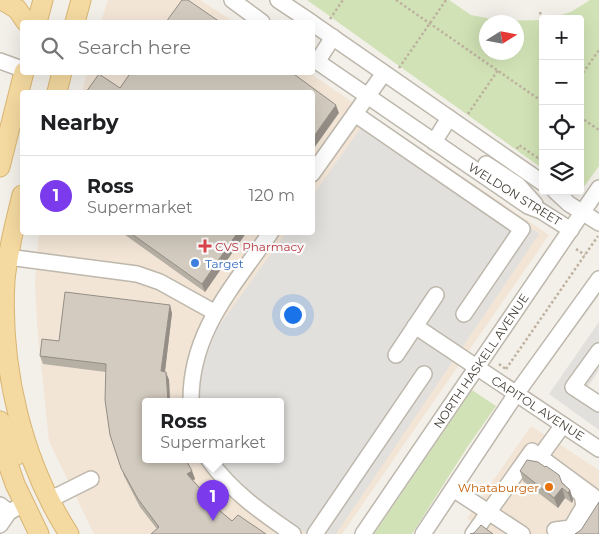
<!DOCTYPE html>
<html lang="en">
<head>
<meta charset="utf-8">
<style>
  :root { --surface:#fff; --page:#f6f6f6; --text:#202124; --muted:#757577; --line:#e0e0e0; --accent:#7c3aed }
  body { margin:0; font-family:Montserrat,sans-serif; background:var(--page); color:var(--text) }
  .controls { position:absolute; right:15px; top:15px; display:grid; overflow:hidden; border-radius:5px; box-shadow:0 5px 20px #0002 }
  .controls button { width:45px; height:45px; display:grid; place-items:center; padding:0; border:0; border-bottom:1px solid var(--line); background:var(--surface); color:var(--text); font:25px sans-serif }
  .compass { position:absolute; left:479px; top:15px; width:45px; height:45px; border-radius:50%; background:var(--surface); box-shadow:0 5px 20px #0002; rotate:79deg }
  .you { position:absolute; left:292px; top:314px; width:18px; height:18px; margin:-12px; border:4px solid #fff; border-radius:50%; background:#1a73e8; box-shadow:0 0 0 8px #1a73e833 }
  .badge { display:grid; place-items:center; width:32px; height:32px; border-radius:50%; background:var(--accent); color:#fff; font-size:16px; font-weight:700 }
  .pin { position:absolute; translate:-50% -41px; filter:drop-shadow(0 1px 2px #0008) }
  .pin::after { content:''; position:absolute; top:26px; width:18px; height:15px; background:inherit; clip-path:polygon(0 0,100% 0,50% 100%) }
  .popup { position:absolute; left:142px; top:398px; width:142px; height:65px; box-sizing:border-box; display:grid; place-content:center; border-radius:5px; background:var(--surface); filter:drop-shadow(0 1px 4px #0005); font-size:16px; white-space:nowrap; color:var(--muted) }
  .popup b { font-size:19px; color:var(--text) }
  .popup::after { content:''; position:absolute; left:50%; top:100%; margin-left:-10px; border:10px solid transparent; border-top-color:var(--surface) }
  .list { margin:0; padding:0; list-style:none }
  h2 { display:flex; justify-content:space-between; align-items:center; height:65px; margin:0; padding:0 20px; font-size:21px }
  h2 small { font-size:16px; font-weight:400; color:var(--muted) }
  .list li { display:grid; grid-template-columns:32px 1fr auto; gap:15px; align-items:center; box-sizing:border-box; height:80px; padding:0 20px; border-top:1px solid var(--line) }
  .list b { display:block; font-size:19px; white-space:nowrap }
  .list p { margin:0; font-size:16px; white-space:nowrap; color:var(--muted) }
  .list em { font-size:16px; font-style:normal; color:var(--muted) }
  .icon { flex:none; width:28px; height:28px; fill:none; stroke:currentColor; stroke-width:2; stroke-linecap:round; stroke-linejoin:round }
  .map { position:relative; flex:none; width:599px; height:534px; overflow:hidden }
  .search { position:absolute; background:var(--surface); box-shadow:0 5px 20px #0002; left:20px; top:20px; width:295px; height:55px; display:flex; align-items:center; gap:12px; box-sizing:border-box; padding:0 18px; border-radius:5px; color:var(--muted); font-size:19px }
  .panel { position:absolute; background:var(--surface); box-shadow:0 5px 20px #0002; left:20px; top:90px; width:295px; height:145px; border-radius:5px }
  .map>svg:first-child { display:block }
</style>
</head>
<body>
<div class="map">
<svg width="599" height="534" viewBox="0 0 599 534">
  <rect width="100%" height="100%" fill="#f3efe9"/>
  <!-- commercial -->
  <g fill="#f2e5d6" fill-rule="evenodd">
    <path d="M108,0h92l34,22h-133z"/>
    <path d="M308,72l241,163 -207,299h-248l-45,-93 -12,-116 -2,-44 4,-48 273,-1v-140h-230l5,-19zM146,402h134v58h-134z"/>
    <path d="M531,426l68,44v64h-122l4,-7 -14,-9z"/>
  </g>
  <!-- green -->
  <g fill="#d1e3b6" fill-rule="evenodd">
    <path d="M307,0h142l22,15 31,6 41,-1v149zM486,22h30v30h-30z"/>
    <path d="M590,0h9v166l-21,29 -5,-4h7v-172h-33l24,-7z"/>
    <path d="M472,390l24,16 -28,40 -56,88h-38z"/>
  </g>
  <!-- parking -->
  <g fill="#e2e0dd">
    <path d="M370,115l169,119 -203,300h-29l-71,-49 -16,-25h60v-58h-80l-2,-23 18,-49 70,-97 26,-1 1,-37z"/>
    <path d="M599,322v48l-14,21 14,9v30l-50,-36z"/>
  </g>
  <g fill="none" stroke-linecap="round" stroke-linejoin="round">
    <!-- minor casing -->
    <g stroke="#bdb7ac" stroke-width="18">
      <g id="minor">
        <path d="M232,0l30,22"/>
        <path d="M278,0l33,22"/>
        <path d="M312,23l231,160"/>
        <path d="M312,58l216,148 13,5 30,19"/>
        <path d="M0,61l22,8"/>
        <path d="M317,62l16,-25"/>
        <path d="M355,114l167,115 -58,85"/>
        <path d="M434,142l15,-24"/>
        <path d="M486,164l32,21 17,19"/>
        <path d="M312,174l72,-101"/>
        <path d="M555,191l14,13 30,19"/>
        <path d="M0,256l137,18 23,8 54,30"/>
        <path d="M415,326l184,123"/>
        <path d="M599,351l-26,36 26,17"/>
        <path d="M396,355l40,-60"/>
        <path d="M191,402c-1,-70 42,-115 80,-170"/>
        <path d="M209,460c23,32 52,52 84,74"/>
        <path d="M538,464l-2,-2 27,-37"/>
        <path d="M453,489l69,45"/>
        <path d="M49,498l10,-3 32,-16"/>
        <path d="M0,505l9,7 15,-8"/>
        <path d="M0,525l9,-13"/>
        <path d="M555,530l16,-2 13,-22 -2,-11 -10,-9"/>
        <path d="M315,534l109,-160"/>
        <path d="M363,534l236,-346"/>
        <path d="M423,534l93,-140 83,-115"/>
        <path d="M473,534l59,-83 61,45 2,11 -18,27"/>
      </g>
    </g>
    <!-- major casing -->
    <g stroke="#d8b572" stroke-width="21">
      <g id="major">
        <path d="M2,0l15,9 9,13"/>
        <path d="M37,22l6,-22"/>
        <path d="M75,22l6,-22"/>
        <path d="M57,92l5,-20"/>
        <path d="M0,167l24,-95"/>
        <path d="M22,195c-7,28 -14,56 -17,85 -5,87 17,181 64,254"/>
        <path d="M0,421l8,10 9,24"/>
        <path d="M0,441l15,43 24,50"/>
      </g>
    </g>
    <!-- path -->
    <g stroke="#beb29f" stroke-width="2.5" stroke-dasharray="2.5 2.5" stroke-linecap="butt">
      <path d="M396,0l147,102"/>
      <path d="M540,12l3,12"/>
      <path d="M330,19l13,-19"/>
      <path d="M399,68l47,-68"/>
      <path d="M580,77l19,-27"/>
      <path d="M468,114l30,-44"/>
      <path d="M580,117l19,13"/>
      <path d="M517,149l2,-4 19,13 5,-7"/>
      <path d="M576,249l9,6"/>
      <path d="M499,364l7,5"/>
      <path d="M506,369l92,-133"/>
    </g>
    <!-- minor -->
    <use href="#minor" stroke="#fff" stroke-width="15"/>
    <!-- major -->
    <use href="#major" stroke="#f4d9a0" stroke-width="19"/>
  </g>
  <!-- wall -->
  <g fill="#b5afa4">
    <path d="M121,232h130l-2,3 -3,-2 -41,59z"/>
    <path d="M172,313l-7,59 4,8 1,22h-24l46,69 3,8 -2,1 27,31 12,10 34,13 -109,-5 -17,-22 -16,-31 -14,-41 -4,-63 -63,-8 -3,-8z"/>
    <path d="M520,471l42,12 8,7 3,10 -1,3 -7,-5 -7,10 -35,-27z"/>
  </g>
  <!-- shaded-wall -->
  <g fill="#948e86">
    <path d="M336,105l3,8 -27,38v-12z"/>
    <path d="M238,232l8,1 -41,59 -3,-8z"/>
    <path d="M170,305l2,8 -8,66 -3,-8z"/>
    <path d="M166,372l3,8 1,22h-2z"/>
    <path d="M192,471l3,8 -5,3 -3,-8z"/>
    <path d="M562,488l3,10 -7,10 -4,-10z"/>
    <path d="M570,490l3,10 -1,3 -4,-10z"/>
  </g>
  <!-- building -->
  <g fill="#d3cbbf" stroke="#948e86">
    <path d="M182,0h6l32,22h-54z"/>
    <path d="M131,72h160l45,33 -24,34v-47h-226l13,-18 21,14z"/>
    <path d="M129,232h109l-36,52z"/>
    <path d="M65,292l105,13 -9,66 5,1 2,30h-22v58h40l6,11 -5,3 33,37 12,10 6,-6 28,19h-115l8,-7 -21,-28 -17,-31 -11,-33 -5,-35 1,-36 -66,-8 2,-17 17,2z"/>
    <path d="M527,460l11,2 7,5 1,-1 13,9 3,8 8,7 -2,3 -6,-5 -8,10 -34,-27z"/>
    <path d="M599,502v32h-24l6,-4z"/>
    <path d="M481,525l12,9h-23l4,-1z"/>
  </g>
  <!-- markers -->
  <path fill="#e0444e" stroke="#fff" stroke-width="2" d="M202.5 238.5h5v5h5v5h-5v5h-5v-5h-5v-5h5z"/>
  <circle fill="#3f7fe0" stroke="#fff" stroke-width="2" cx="195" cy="263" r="5"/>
  <circle fill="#e8710a" stroke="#fff" stroke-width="2" cx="549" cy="487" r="5"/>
  <g text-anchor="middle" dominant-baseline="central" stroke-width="4.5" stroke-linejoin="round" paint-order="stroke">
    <!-- street labels -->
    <g font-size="12" fill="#464038" stroke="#fff">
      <text transform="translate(515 194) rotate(32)">WELDON STREET</text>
      <text transform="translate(481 361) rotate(-56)">NORTH HASKELL AVENUE</text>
      <text transform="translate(538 408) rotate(33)">CAPITOL AVENUE</text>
    </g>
    <!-- health labels -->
    <g font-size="12" fill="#be3a42" stroke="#fff" text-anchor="start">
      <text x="215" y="246">CVS Pharmacy</text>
    </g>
    <!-- shop labels -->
    <g font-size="12" fill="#366cbe" stroke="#fff" text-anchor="start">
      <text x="205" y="263">Target</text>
    </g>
    <!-- food labels -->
    <g font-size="12" fill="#c56008" stroke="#fff" text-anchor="end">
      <text x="539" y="487">Whataburger</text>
    </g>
  </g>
</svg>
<div class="controls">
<button>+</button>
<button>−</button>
<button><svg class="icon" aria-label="locate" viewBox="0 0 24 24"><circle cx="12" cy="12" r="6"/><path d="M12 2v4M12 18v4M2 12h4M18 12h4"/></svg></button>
<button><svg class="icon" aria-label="layers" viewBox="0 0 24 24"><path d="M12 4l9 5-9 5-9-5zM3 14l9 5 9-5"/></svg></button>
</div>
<svg class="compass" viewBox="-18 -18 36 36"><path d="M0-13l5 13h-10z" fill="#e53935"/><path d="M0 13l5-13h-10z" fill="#757577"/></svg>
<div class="you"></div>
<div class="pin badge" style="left:213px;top:521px">1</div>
<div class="popup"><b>Ross</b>Supermarket</div>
<div class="search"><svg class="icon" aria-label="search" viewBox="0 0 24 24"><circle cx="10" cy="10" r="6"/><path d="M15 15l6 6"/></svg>Search here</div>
<section class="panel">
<h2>Nearby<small></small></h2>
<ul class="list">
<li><span class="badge">1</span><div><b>Ross</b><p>Supermarket</p></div><em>120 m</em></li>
</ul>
</section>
</div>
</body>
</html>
